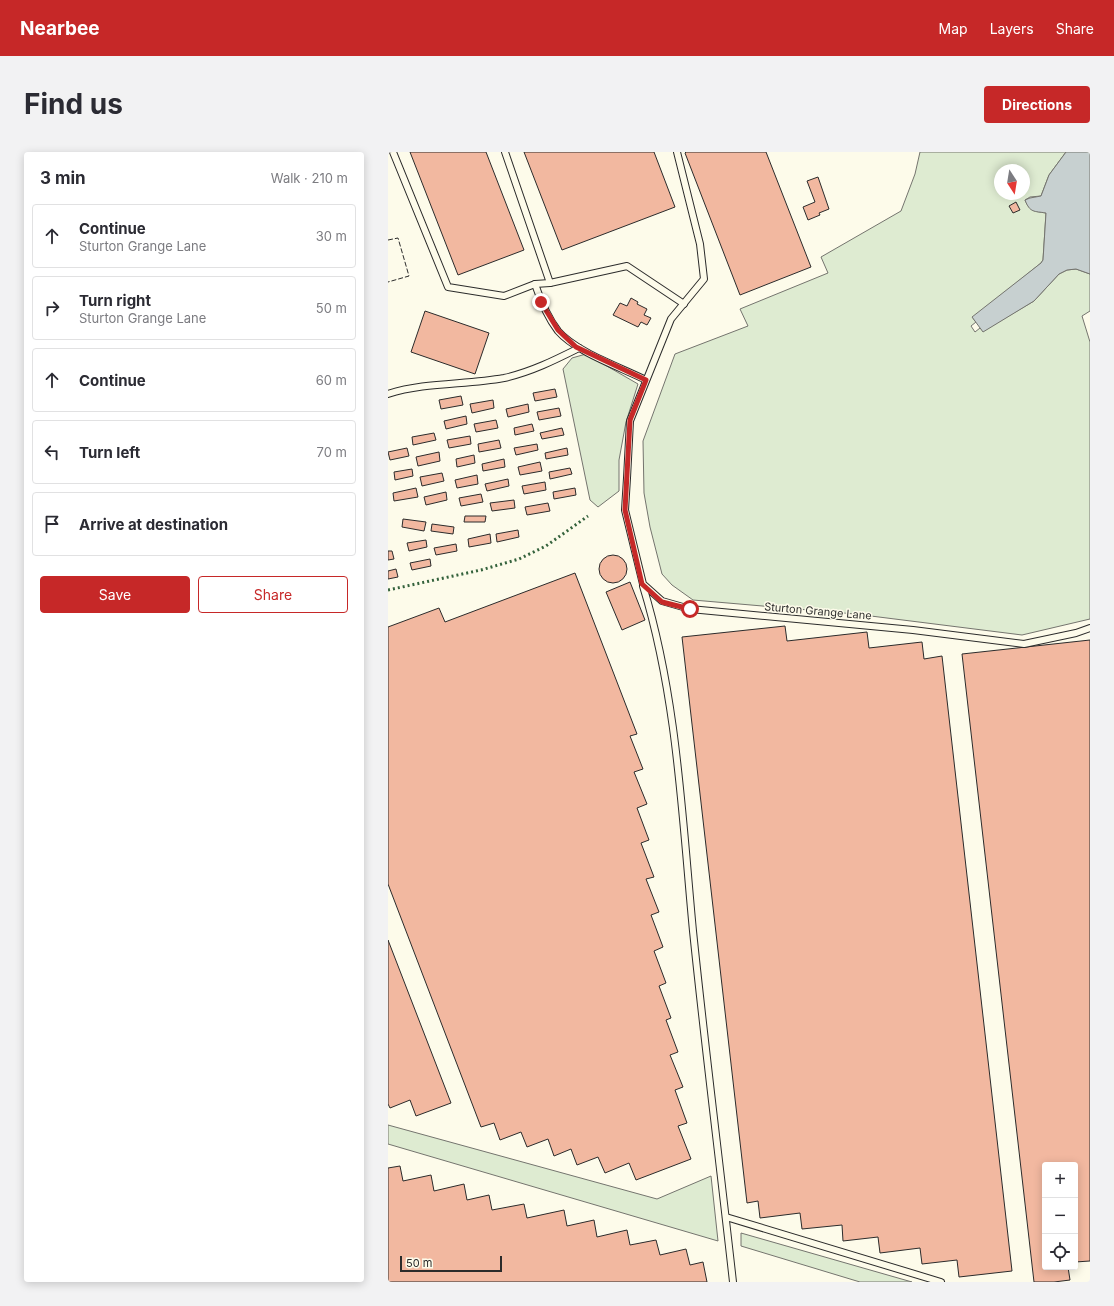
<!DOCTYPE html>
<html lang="en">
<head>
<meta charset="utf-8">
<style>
  :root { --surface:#fff; --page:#f2f2f3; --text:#2b2b33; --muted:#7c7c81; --line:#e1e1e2; --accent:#c62828 }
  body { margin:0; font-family:Inter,sans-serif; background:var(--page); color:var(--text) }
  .controls { position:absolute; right:12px; bottom:12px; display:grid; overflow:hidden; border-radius:4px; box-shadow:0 2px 10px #0003 }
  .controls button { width:36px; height:36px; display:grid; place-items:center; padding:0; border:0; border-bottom:1px solid var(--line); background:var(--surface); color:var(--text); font:20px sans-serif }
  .compass { position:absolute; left:606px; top:12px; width:36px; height:36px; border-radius:50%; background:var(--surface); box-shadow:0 2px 10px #0003; rotate:168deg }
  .scale { position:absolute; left:12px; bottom:10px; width:102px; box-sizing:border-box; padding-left:4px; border:2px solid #2b2b2b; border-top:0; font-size:11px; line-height:14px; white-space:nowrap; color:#2b2b2b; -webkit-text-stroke:3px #fdfbea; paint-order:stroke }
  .stop { position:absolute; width:12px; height:12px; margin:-9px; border:3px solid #c62828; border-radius:50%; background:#fff }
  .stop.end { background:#c62828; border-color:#fff; box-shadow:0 1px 4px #0008 }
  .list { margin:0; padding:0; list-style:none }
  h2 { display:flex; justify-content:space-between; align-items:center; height:52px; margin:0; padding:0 16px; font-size:17px }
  h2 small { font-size:13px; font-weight:400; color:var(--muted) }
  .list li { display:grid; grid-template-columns:26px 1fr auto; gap:12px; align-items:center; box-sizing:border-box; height:64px; margin:0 8px 8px; padding:0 8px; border:1px solid var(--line); border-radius:4px }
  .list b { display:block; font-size:15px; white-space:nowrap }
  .list p { margin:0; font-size:13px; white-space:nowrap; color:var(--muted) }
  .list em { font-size:13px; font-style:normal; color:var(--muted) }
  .actions { display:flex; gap:8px; padding:12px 16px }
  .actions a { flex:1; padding:9px 0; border:1px solid var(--accent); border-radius:4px; text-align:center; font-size:14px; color:var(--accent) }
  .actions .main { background:var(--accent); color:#fff }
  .icon { flex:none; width:22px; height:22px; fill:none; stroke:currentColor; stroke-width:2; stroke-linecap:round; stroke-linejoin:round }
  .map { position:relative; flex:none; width:702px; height:1130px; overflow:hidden; border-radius:4px }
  header { display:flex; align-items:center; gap:24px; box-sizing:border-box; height:56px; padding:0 20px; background:var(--accent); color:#fff }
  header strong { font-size:19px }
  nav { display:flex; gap:22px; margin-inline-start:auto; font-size:14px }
  .intro { display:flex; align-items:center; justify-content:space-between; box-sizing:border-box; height:96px; padding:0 24px }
  h1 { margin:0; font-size:28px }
  .button { padding:10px 18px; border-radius:4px; background:var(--accent); color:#fff; font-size:14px; font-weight:700 }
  main { display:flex; gap:24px; padding:0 24px }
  aside { flex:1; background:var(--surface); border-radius:4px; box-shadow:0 2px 10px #0003 }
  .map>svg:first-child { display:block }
</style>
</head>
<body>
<header>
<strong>Nearbee</strong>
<nav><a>Map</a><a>Layers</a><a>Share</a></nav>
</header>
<div class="intro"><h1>Find us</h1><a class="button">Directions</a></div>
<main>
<aside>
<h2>3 min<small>Walk · 210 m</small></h2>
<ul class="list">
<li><svg class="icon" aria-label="ahead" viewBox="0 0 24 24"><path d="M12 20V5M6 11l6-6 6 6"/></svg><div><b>Continue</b><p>Sturton Grange Lane</p></div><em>30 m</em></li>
<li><svg class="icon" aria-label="right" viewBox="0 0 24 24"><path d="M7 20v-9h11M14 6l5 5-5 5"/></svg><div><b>Turn right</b><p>Sturton Grange Lane</p></div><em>50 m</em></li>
<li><svg class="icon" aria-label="ahead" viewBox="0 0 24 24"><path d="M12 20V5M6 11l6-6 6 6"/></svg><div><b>Continue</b></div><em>60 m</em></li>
<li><svg class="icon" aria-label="left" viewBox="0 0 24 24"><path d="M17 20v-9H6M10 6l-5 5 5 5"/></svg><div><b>Turn left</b></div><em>70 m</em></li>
<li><svg class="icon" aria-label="arrive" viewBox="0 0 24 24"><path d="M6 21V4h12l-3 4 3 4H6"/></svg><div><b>Arrive at destination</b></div></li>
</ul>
<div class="actions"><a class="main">Save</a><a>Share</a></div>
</aside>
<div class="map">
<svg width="702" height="1130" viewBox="0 0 702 1130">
  <rect width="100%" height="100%" fill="#fdfbea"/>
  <!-- green -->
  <g fill="#deebd1" stroke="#74746e" fill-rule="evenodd">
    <path d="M532,0h146l-17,23 -8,21 -11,1 -5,3c5,12 9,11 21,13l-3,47 -2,3 -68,55 3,4 -5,4 4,6 5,-4 3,3 51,-30 25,-27 8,-4 9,-1 14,5v37l-8,5 8,26v277l-68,16 -167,-21 -162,-14 -21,-15 -10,-11 -12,-47 -6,-34 -1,-52 32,-87 73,-28 -8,-17 88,-36 -7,-16 80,-46 14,-37zM612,18h24v24h-24z"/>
    <path d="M198,202l52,30 -12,38 -7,38v31l-21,16 -8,-7 -27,-131 9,-11z"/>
    <path d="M0,973l269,74 54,-23 7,65 -330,-97z"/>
    <path d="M353,1081l171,49h-52l-119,-36z"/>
  </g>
  <!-- water -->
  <path fill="#c7d0d0" stroke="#74746e" d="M678,0h24v122l-14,-5 -9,1 -8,4 -25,27 -51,31 -11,-15 69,-54 2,-3 3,-47c-12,-2 -16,0 -21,-13l5,-2 11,-2 8,-21z"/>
  <!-- building -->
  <g fill="#f2b8a0" stroke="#2b2b2b">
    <path d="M22,0h76l38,98 -66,25z"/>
    <path d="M136,0h130l21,55 -113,43z"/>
    <path d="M298,0h80l45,115 -71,28 -55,-142z"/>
    <path d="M430,25l11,32 -10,4 1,2 -12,5 -5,-13 12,-5 -8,-21z"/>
    <path d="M628,50l4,8 -7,3 -4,-7z"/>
    <path d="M243,146l7,4 -1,2 10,5 -3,6 7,3 -4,7 -6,-3 -3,5 -25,-12 7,-12 7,3z"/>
    <path d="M37,159l64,22 -14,41 -64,-22z"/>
    <path d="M167,237l2,8 -22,4 -2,-8z"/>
    <path d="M73,244l2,9 -22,4 -2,-9z"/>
    <path d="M105,248l1,8 -22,5 -2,-9z"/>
    <path d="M140,252l1,8 -21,5 -2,-8z"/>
    <path d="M171,256l2,8 -22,4 -2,-8z"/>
    <path d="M78,264l1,8 -21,5 -2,-8z"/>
    <path d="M108,268l2,8 -22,4 -2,-8z"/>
    <path d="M144,272l2,7 -19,4 -1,-7z"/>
    <path d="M174,276l2,7 -22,4 -2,-6z"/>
    <path d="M46,281l2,7 -23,5 -1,-8z"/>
    <path d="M82,284l1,8 -22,4 -2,-8z"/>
    <path d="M111,288l2,8 -22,4 -1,-8z"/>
    <path d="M149,292l1,6 -22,5 -2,-7z"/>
    <path d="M19,296l2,8 -19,4 -2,-8z"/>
    <path d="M179,296l1,7 -22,4 -1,-6z"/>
    <path d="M51,300l1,9 -22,5 -2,-9z"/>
    <path d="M86,303l1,8 -18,4 -1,-8z"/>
    <path d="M116,307l1,8 -22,4 -1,-7z"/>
    <path d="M152,310l2,9 -22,4 -2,-8z"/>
    <path d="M182,316l2,6 -22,5 -1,-7z"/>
    <path d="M24,317l1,7 -18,4 -1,-8z"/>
    <path d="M54,321l2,8 -22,5 -2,-9z"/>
    <path d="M89,323l1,9 -21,4 -2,-8z"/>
    <path d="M120,327l1,7 -22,5 -2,-7z"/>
    <path d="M157,330l1,8 -22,4 -2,-8z"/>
    <path d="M28,336l2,9 -24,4 -1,-8z"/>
    <path d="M187,336l1,7 -22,4 -1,-7z"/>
    <path d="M58,340l1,8 -21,5 -2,-8z"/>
    <path d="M93,342l2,8 -22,4 -2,-8z"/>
    <path d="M126,348l1,8 -23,3 -2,-8z"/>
    <path d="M160,351l2,8 -23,4 -2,-8z"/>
    <path d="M77,364h21l-1,6h-21z"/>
    <path d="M15,367l23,3 -2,9 -22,-4z"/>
    <path d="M44,372l22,3 -1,7 -22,-3z"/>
    <path d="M130,378l1,7 -22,5 -1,-8z"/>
    <path d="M102,382l1,9 -22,4 -1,-8z"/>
    <path d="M38,388l1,7 -18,4 -2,-8z"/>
    <path d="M68,392l1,7 -21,4 -2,-7z"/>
    <path d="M0,399h4l2,8 -6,1z"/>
    <circle cx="225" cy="417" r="14"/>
    <path d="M42,407l1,7 -19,4 -2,-7z"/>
    <path d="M8,417l2,8 -10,2v-8z"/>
    <path d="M187,421l62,161 -7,2 13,33 -9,3 13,32 -10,4 12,32 -8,3 13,34 -8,2 13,33 -8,3 12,32 -9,4 12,32 -7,3 12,32 -5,2 12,32 -8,3 13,32 -8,3 12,33 -9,3 13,33 -55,21 -7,-17 -24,10 -7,-16 -21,8 -6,-16 -17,7 -6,-17 -21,8 -6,-15 -21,8 -6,-17 -13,4 -93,-243v-257l51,-19 6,14z"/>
    <path d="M242,430l15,38 -23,10 -16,-38z"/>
    <path d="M397,474l2,15 80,-9 2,16 53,-6 2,17 18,-3 70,615 -53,6 -2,-17 -35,4 -2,-16 -40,5 -2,-16 -35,4 -1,-16 -40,4 -2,-16 -40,5 -2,-17 -11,2 -65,-566z"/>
    <path d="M702,488v621l-15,1v-97h-30v102h23l2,13 -16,2h-20l-72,-628z"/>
    <path d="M0,788l63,163 -35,13 -6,-16 -20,8 -2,-4z"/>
    <path d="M12,1014l3,15 28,-6 3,16 30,-7 3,16 22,-5 3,15 32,-6 3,14 37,-8 3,16 27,-6 3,17 30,-7 3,15 26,-5 4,15 26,-6 4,16 13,-3 4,20h-319v-114z"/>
  </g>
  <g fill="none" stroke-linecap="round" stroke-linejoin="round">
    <!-- lane casing -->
    <g stroke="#2b2b2b" stroke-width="8">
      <g id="lane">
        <path d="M5,0l55,135 56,9 31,-12 15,-1 77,-17 57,38"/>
        <path d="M117,0l45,131"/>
        <path d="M289,0l23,92 4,35 -33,40 -41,102 -3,57 -2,32 18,74 19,17 28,8 223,21 111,14 52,-11 14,-5"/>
        <path d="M147,132c5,15 13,34 23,47 18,21 62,36 88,49"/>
        <path d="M0,242c37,-12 78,-9 116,-16 27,-6 51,-18 75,-30"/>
        <path d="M255,434c34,111 39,229 50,345 12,117 27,234 40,351"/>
        <path d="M338,1065l215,65"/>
      </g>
    </g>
    <!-- lane -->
    <use href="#lane" stroke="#fdfbea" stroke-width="6"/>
    <!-- hedge -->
    <path stroke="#34623c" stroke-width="3" stroke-dasharray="2 3" stroke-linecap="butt" d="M0,438l93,-20 38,-11 27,-13 42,-30"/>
    <!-- fence -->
    <path stroke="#2b2b2b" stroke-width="1" stroke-dasharray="5 2" stroke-linecap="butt" d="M0,88l10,-2 11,38 -21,6"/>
  </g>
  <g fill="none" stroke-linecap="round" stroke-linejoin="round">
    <!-- route -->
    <path stroke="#c62828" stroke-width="5" d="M153,150l17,28 18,17 70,33 -16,40 -5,90 17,74 20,18 28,7"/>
  </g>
  <g text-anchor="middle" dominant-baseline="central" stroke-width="3" stroke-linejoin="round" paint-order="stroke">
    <!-- street labels -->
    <g font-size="11" fill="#2b2b2b" stroke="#fdfbea">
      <text transform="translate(430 459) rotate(5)">Sturton Grange Lane</text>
    </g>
  </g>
</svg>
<div class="controls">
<button>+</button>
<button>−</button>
<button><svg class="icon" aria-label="locate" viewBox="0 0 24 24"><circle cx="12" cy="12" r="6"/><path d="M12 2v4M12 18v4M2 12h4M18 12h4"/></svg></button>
</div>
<svg class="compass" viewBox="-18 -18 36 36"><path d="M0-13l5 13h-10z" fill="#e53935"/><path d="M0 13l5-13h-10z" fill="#7c7c81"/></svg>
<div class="scale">50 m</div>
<div class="stop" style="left:302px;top:457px"></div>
<div class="stop end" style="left:153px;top:150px"></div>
</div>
</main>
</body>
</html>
